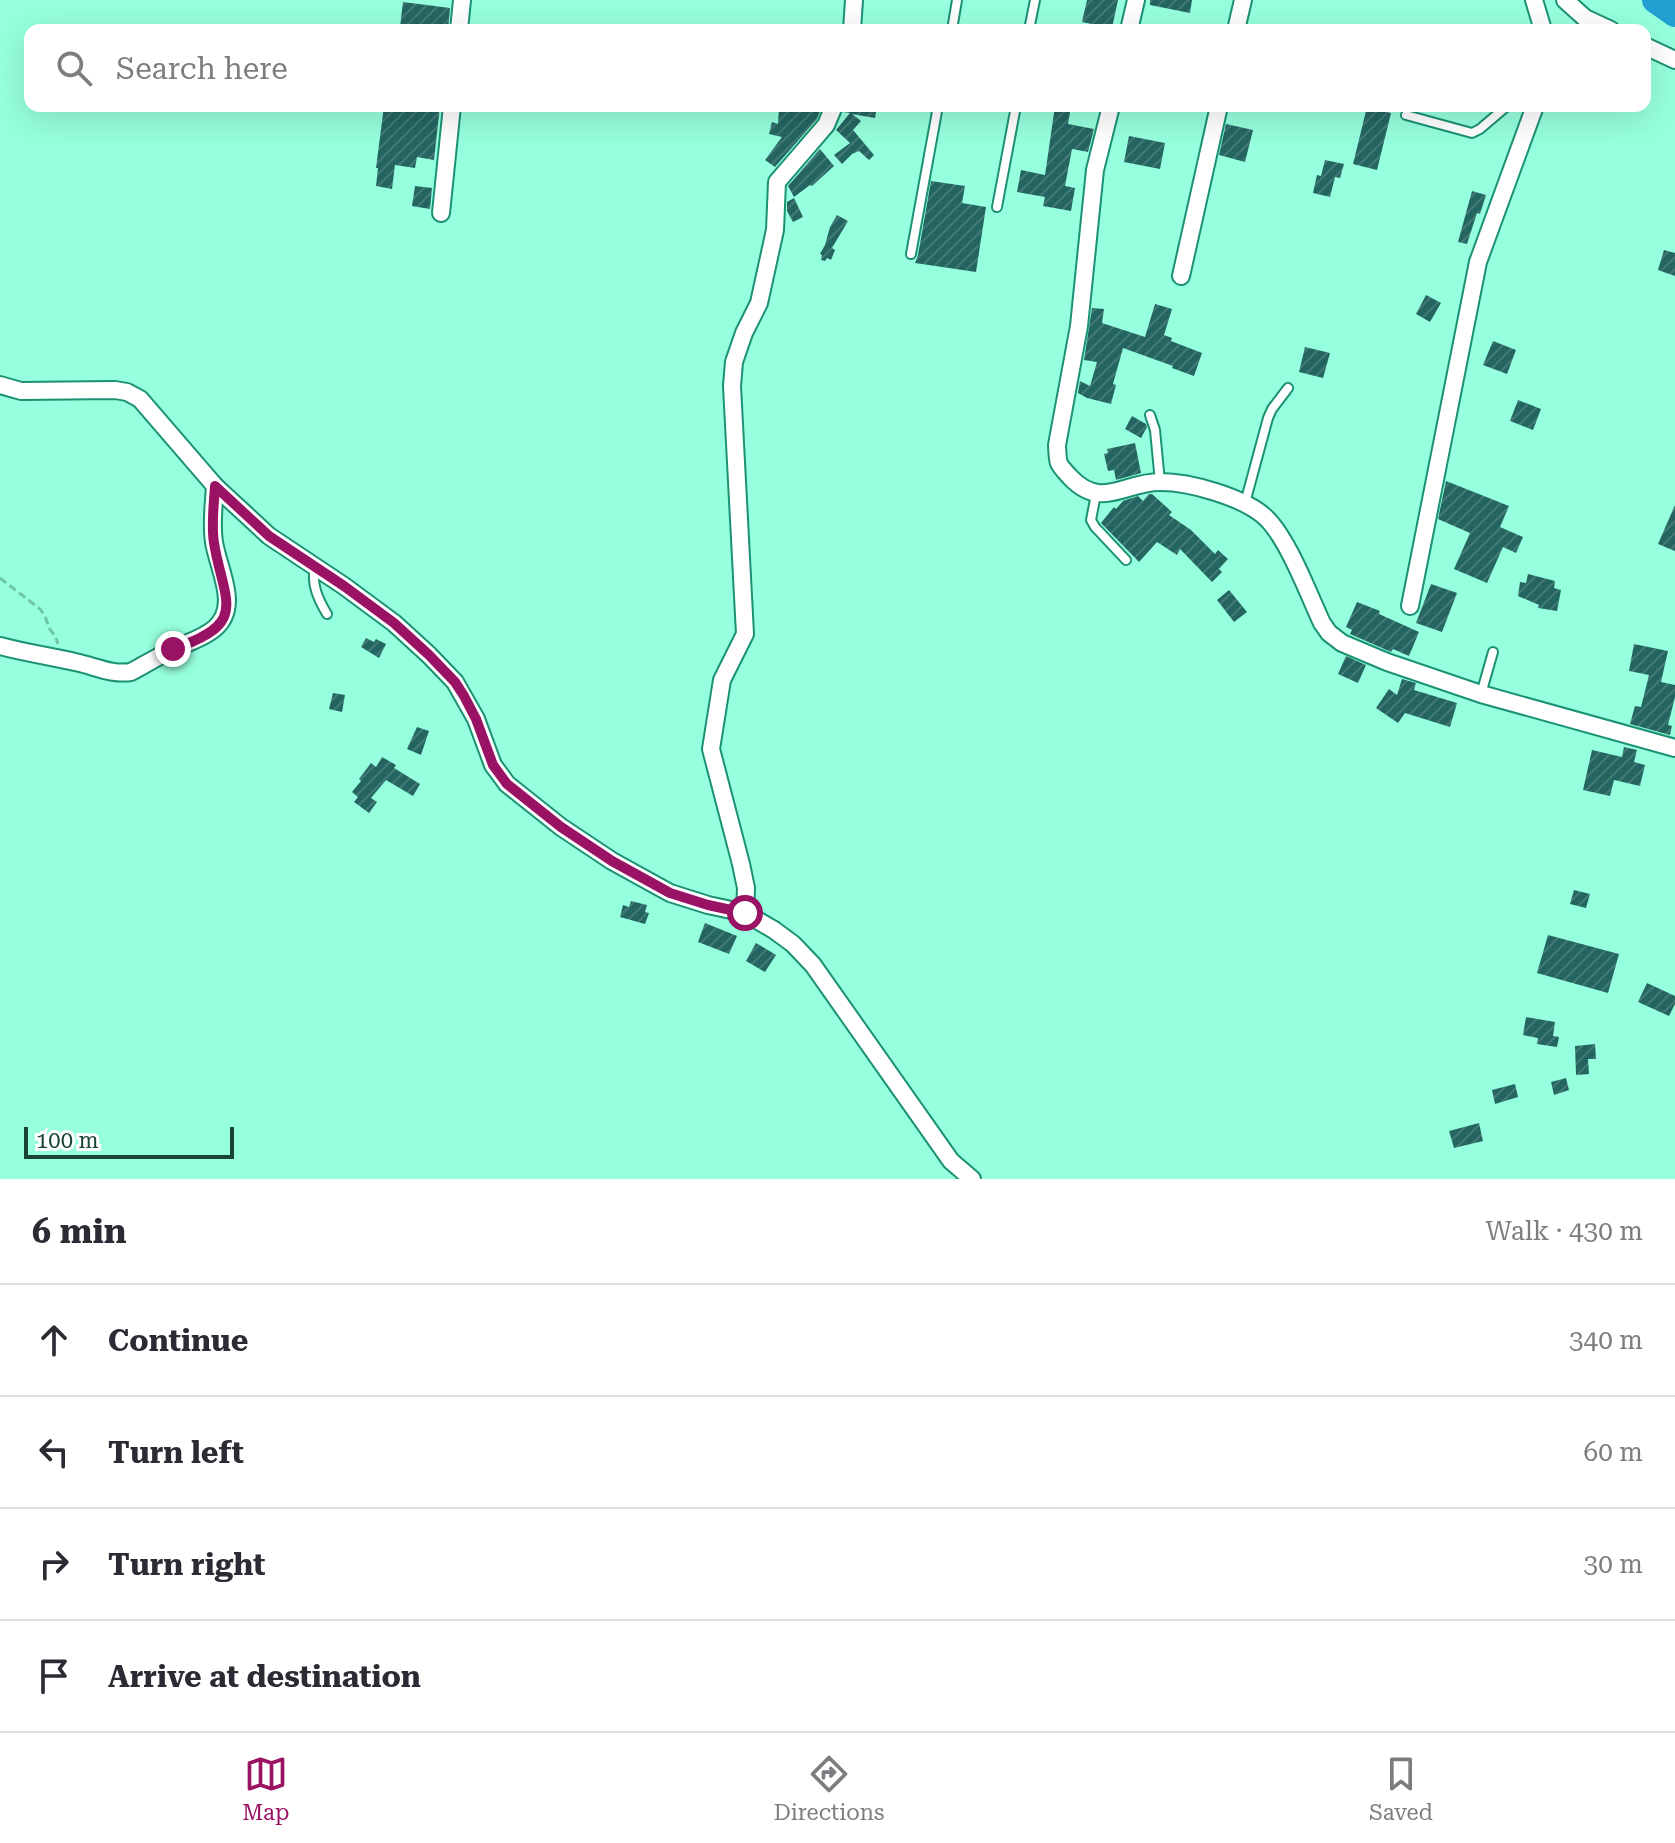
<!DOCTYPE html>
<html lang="en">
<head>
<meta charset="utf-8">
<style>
  :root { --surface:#fff; --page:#f7f7f7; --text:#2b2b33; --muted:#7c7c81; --line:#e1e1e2; --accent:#9a1264 }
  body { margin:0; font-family:"Roboto Serif",serif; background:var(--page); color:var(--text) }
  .scale { position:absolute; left:24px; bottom:20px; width:210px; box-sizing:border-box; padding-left:8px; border:4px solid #174437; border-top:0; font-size:22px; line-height:28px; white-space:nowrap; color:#174437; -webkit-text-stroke:6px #fff; paint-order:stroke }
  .stop { position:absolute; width:24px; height:24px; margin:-18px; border:6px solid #9a1264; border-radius:50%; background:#fff }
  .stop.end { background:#9a1264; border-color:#fff; box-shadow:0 2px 8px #0008 }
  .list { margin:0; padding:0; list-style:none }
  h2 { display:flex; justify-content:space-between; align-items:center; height:104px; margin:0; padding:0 32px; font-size:34px }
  h2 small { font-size:26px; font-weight:400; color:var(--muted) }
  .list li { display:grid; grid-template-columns:52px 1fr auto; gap:24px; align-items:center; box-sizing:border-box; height:112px; padding:0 32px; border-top:2px solid var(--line) }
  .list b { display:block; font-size:30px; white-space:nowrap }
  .list em { font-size:26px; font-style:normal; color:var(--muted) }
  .icon { flex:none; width:44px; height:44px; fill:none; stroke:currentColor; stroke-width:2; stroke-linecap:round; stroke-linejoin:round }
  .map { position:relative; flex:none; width:1675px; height:1179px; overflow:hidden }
  .search { position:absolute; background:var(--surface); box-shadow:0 8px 32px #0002; left:24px; right:24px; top:24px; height:88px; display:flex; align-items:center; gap:20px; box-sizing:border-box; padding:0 28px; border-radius:16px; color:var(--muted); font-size:30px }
  .sheet { height:552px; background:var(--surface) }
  nav { display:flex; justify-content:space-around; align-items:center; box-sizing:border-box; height:112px; border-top:2px solid var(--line); background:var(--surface); font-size:22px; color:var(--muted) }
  nav a { display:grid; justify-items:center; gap:4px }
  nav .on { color:var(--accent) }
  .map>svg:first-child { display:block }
</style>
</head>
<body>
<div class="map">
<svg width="1675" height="1179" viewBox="0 0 1675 1179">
  <defs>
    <pattern id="building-hatch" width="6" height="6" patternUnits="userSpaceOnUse" patternTransform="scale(2)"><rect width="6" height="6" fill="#246562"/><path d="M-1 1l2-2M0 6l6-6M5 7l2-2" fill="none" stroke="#427975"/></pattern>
  </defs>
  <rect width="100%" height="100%" fill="#96ffdd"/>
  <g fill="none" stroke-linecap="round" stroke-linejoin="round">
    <!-- river -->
    <path stroke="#22a0d1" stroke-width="26" d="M1655,0l20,14"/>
  </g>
  <!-- building -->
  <g fill="url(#building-hatch)">
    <path d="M1087,0h31l-6,28 -30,-6z"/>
    <path d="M1150,0h42l-2,13 -40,-8z"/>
    <path d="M403,2l47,6 -2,22h-26l-22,-3z"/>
    <path d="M384,106h56l-6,54 -17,-3 -2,11 -20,-3 -3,24 -16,-3 2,-18h-2z"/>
    <path d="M810,106h12l-5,13 -42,48 -10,-7 17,-23 -13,-3 3,-12 6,2 1,-16 31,1z"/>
    <path d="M845,106h32l-2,12 -23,-4 9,7 -8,9 21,25 -5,5 -10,-9 -7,3 -10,10 -8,-9 16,-12 -14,-13 14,-17 -7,-1z"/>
    <path d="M1055,106h16l-3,18 26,5 -6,23 -16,-3 -7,37 10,2 -4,23 -28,-5 2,-9 -28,-5 4,-22 24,5z"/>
    <path d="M1367,107l24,6 -14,57 -24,-6z"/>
    <path d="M1226,124l27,6 -8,32 -26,-7z"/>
    <path d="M1129,136l36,7 -5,26 -36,-7z"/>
    <path d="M820,149l14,17 -22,20 -2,-1 -16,12 -6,-11z"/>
    <path d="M1325,160l19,4 -4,14 -5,-1 -5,20 -17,-4 4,-18 4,1z"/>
    <path d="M931,181l34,5 -3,17 24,4 -10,65 -61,-9 3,-8z"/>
    <path d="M415,186l17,2 -2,21 -18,-3z"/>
    <path d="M1472,191l14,4 -6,19 -3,-1 -10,31 -9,-2z"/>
    <path d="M794,198l9,19 -10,5 -6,-11v-9z"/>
    <path d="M837,215l11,6 -16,27 3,2 -4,10 -4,-2 -2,3 -4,-1 1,-5 -2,-1 5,-9 5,-18z"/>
    <path d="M1664,250l11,3v23l-17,-6z"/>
    <path d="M1426,295l15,8 -11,19 -14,-8z"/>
    <path d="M1155,304l17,5 -8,26 8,3 -1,3 31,12 -8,23 -22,-8 1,-2 -50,-18 -10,36 3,1 -5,19 -24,-6 -9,-5 2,-12 10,5 7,-24 -13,-2 8,-52 12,1 -2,14 43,14z"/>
    <path d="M1493,341l23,9 -9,24 -24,-9z"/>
    <path d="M1305,347l25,6 -7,25 -24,-6z"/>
    <path d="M1518,400l23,9 -8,21 -23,-9z"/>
    <path d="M1132,416l14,8 1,3 -6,11 -16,-9z"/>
    <path d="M1135,443l6,30 -25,7 -2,-10 -6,1 -4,-17 4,-1 -1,-4z"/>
    <path d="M1446,481l63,25 -9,21 23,10 -7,16 -13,-6 -16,36 -33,-14 16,-36 -32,-14z"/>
    <path d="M1149,494h3l20,18 -3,3 22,15 24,24 3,-4 10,9 -9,10 3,3 -10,10 -32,-33 -3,6 -20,-13 -18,20 -38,-39 13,-16 2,2 7,-8 15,-5 5,5z"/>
    <path d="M1675,505v46l-17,-7z"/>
    <path d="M1528,574l27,7 -1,7 7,2 -4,21 -19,-3 1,-3 -21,-9 2,-14 6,1z"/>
    <path d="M1431,584l26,9 -15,39 -26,-9z"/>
    <path d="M1229,590l18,22 -13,10 -17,-22z"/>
    <path d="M1357,602l23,9 -1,3 40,18 -10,24 -16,-7 -2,3 -41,-18 2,-4 -6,-3z"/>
    <path d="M366,638l8,4 2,-3 10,5 -7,14 -18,-11z"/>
    <path d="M1634,644l34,7 -7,31 14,3v12l-7,28 4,1 -2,9 -40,-11 5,-18 6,1 8,-32 -20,-4z"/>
    <path d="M1346,656l20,9 -8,18 -20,-9z"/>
    <path d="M1402,679l14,4 -2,7 43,13 -7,24 -45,-14 -7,10 -22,-15 13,-19 8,6z"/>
    <path d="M333,693l12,2 -3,17 -13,-3z"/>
    <path d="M417,727l12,4 -8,24 -14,-6z"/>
    <path d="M1624,747l13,3 -3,12 11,3 -5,21 -26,-6 -4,16 -27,-6 9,-40 30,7z"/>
    <path d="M382,757l14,8 -2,3 26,16 -7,12 -27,-16 -15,18 6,4 -8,11 -15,-11 4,-5 -6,-5 9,-11 -2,-2 12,-16 5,4z"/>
    <path d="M1574,890l16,4 -4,14 -16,-4z"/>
    <path d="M631,901l16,4 -2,7 4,1 -4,11 -25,-7 3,-12 6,2z"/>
    <path d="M705,923l32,13 -8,18 -31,-12z"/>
    <path d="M1548,935l71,19 -11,39 -71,-20z"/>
    <path d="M756,943l20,12 -11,17 -19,-11z"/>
    <path d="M1647,983l28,13v8l-6,12 -31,-14z"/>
    <path d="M1526,1017l29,5 -2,14 6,1 -2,10 -20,-3 1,-6 -15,-3z"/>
    <path d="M1595,1044l1,15h-8l1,15 -13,1 -1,-29z"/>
    <path d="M1566,1078l3,12 -15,5 -3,-13z"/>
    <path d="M1515,1084l3,13 -23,7 -3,-14z"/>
    <path d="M1479,1123l4,18 -29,7 -5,-17z"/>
  </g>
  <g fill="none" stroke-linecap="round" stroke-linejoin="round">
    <!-- service casing -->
    <g stroke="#1b9274" stroke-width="12">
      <g id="service">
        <path d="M952,30l5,-30"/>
        <path d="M1029,30l6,-30"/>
        <path d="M1406,115l66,18 8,-4 27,-23"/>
        <path d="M997,207l19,-101"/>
        <path d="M911,254l27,-148"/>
        <path d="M1150,415l5,15 5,52"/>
        <path d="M1096,494l-5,26 4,7 31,33"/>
        <path d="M1245,503l23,-85 4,-9 16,-21"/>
        <path d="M315,566c-4,18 3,33 12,48"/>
        <path d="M1481,694l12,-42"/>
      </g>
    </g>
    <!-- minor casing -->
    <g stroke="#1b9274" stroke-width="20">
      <g id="minor">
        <path d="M1534,0l9,30"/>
        <path d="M1565,0l20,18 26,12"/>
        <path d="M459,30l3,-30"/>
        <path d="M852,30l2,-30"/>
        <path d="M1129,30l7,-30"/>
        <path d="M1236,30l7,-30"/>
        <path d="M1645,46l30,14"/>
        <path d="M1111,106l-16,64 -16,156 -22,119c1,20 0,18 13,32 32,34 55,4 91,5 29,0 81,15 103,34 23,20 44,77 58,107l7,10 13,10 45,19 94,32 194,54"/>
        <path d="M441,213l11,-107"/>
        <path d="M1181,276l38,-170"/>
        <path d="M0,385l21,6 94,-1 12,2 13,7 75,87 54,50 75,50 50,37 35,32 26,27 21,37 17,46 14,19 54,43 51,34 58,32 38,12 37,8 29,17 19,14 20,21 138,196 21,18"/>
        <path d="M1410,606l68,-344 57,-156"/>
        <path d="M0,646c25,7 50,10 75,16 20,4 36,13 56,10 13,-7 26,-15 39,-21 15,-8 30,-11 44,-22 27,-22 4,-60 0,-87 -3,-19 0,-38 1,-56"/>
        <path d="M745,913l1,-25 -5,-24 -30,-115 11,-69 23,-46 -13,-248 2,-24 10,-29 15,-30 16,-73 2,-48 49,-57 8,-19"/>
      </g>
    </g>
    <!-- path -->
    <path stroke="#6ec5a9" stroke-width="3" stroke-dasharray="8 4" stroke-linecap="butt" d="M0,578l40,31 5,7 4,12 6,8 3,8"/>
    <!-- service -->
    <use href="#service" stroke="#fff" stroke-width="8"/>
    <!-- minor -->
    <use href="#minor" stroke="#fff" stroke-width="16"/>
  </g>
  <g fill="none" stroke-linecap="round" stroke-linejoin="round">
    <!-- route -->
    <path stroke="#9a1264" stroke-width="10" d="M173,649c77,-26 51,-46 41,-106 -3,-19 0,-38 1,-57l54,50 75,50 50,37 35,32 26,27 9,14 12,23 17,46 14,19 54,43 51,34 58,32 38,12 37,8"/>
  </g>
</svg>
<div class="scale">100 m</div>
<div class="stop" style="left:745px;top:913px"></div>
<div class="stop end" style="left:173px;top:649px"></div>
<div class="search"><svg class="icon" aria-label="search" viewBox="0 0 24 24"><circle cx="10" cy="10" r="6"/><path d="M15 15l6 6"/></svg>Search here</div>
</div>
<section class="sheet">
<h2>6 min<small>Walk · 430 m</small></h2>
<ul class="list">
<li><svg class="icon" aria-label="ahead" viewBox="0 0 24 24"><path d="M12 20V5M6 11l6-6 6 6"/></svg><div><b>Continue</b></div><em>340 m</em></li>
<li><svg class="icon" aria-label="left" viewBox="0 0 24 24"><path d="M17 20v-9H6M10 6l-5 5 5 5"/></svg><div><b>Turn left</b></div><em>60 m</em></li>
<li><svg class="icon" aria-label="right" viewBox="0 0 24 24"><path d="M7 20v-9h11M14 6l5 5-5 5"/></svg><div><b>Turn right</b></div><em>30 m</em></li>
<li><svg class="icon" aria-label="arrive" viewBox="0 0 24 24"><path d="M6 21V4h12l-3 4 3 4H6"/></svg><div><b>Arrive at destination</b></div></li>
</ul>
</section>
<nav>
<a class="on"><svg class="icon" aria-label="map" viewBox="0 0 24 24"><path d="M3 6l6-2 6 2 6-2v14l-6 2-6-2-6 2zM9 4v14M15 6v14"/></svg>Map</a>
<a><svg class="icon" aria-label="directions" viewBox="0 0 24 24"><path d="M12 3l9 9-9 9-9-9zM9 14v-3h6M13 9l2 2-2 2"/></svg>Directions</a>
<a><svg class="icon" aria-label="saved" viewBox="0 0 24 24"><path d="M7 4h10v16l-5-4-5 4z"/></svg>Saved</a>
</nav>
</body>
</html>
